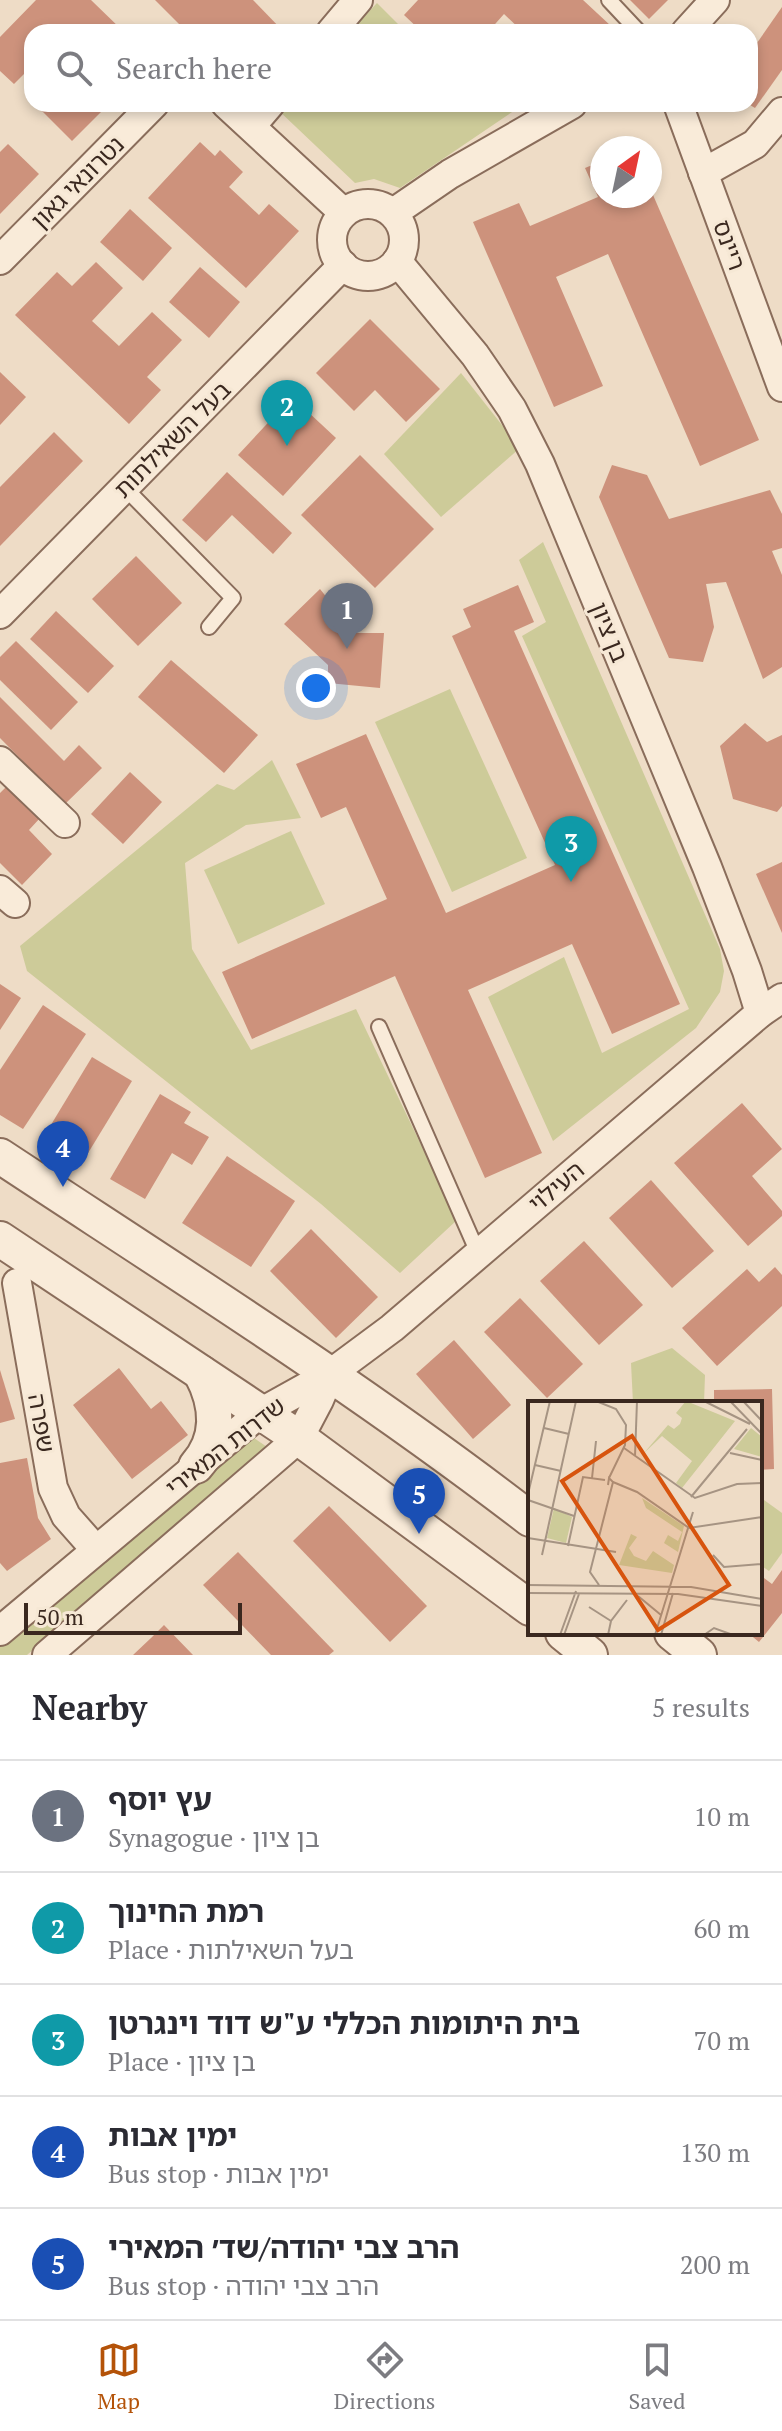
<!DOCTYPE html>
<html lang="en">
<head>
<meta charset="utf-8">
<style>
  :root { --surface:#fff; --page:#f7f7f7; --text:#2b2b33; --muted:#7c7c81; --line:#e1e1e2; --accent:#b45309 }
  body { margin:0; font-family:"PT Serif","Noto Sans Hebrew",serif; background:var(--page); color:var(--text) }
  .compass { position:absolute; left:590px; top:136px; width:72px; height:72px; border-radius:50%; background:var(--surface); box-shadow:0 4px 12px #0003; rotate:33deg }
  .scale { position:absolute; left:24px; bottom:20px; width:218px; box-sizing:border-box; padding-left:8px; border:4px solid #3a281f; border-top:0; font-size:22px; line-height:28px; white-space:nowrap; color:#3a281f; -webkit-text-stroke:6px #f6e8d5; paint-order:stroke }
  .you { position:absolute; left:316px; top:688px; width:28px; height:28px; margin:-20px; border:6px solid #fff; border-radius:50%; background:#1a73e8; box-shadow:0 0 0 12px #1a73e833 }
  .badge { display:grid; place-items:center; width:52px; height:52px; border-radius:50%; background:var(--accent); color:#fff; font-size:26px; font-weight:700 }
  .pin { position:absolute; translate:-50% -66px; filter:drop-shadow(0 2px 4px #0008) }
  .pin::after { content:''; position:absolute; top:42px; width:28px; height:24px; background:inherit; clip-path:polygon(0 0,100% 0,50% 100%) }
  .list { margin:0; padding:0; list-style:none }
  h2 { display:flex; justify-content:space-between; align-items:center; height:104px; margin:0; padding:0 32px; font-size:34px }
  h2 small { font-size:26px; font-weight:400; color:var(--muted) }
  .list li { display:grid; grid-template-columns:52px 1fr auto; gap:24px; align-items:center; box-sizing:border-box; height:112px; padding:0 32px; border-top:2px solid var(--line) }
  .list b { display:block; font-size:30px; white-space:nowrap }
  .list p { margin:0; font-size:26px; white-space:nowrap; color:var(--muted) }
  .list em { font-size:26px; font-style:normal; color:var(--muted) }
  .icon { flex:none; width:44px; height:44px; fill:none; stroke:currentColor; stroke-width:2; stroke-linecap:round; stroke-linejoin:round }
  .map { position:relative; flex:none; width:782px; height:1655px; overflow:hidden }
  .search { position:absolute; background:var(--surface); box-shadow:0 4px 12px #0003; left:24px; right:24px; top:24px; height:88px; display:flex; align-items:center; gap:20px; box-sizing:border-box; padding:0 28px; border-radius:24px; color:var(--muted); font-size:30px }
  .sheet { height:664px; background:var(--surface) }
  nav { display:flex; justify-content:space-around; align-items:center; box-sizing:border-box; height:112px; border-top:2px solid var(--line); background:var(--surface); font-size:22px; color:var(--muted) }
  nav a { display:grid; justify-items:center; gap:4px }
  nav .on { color:var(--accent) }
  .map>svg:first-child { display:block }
</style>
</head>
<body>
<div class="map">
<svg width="782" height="1655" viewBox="0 0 782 1655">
  <rect width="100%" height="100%" fill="#eedcc6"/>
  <!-- green -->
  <g fill="#cdcb99">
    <path d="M377,3l29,29h-56z"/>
    <path d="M282,104h242l-124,84 -26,-9 -19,4 -78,-74z"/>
    <path d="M461,373l59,75 -79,69 -57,-63z"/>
    <path d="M543,542l177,407 4,22 -4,21 -24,36 -143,113 -65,-144 76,-40 38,96 87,-44 -167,-373 24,-14 -27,-62z"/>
    <path d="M450,689l77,169 -75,34 -77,-170z"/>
    <path d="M272,760l29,58 -55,7 -61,38 7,86 59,101 105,-41 101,211 -57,53 -79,-69 -294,-233 -7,-25 197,-162 17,6z"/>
    <path d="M291,831l34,73 -87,40 -34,-74z"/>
    <path d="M672,1348l33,27 -1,28h-71l-2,-40z"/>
    <path d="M247,1433l20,14 -240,208h-27v-15z"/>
    <path d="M760,1497l22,16v40l-13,18 -9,-6z"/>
  </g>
  <!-- building -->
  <g fill="#cd927c">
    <path d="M36,0h55l33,32h-92v34l-18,18 -14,-13v-34z"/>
    <path d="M155,0h98l31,32h-97z"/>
    <path d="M418,0h165l28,26 -6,6h-82l-19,-18 -16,18h-66l-18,-17z"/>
    <path d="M630,0h38l-19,19z"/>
    <path d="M782,7v63l-27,38 -5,-3v-52z"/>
    <path d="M46,104h63l-37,37 -31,-31z"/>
    <path d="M200,142l15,14 5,-6 23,22 -14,15 14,13 16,15 10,-11 30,27 -53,57 -98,-90z"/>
    <path d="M8,144l31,30 -39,40v-62z"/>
    <path d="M602,161v35h48v-8l109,252 -59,26 -92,-212 -52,23 47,109 -49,21 -81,-185 46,-19 11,23 68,-29 -13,-29z"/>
    <path d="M130,209l42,39 -29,33 -43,-39z"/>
    <path d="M96,262l27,26 -31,33 27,25 33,-34 30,28 -35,37 14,13 -32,34 -114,-109 42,-43 15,14z"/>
    <path d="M200,267l40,35 -31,36 -40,-36z"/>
    <path d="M370,319l70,70 -34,33 -31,-32 -21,21 -38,-38z"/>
    <path d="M0,372l26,25 -26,28z"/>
    <path d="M292,397l44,41 -53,58 -45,-41z"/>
    <path d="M54,432l29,29 -83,85v-59z"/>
    <path d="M360,455l74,74 -59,59 -74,-73z"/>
    <path d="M612,465l35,10 22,44 101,-29 12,24v34l-10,3 10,24v92l-19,12 -37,-97 -20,2 8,43 -11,35 -34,-4 -70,-161z"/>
    <path d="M227,472l65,61 -19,21 -41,-39 -26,27 -24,-22z"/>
    <path d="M136,556l46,47 -44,43 -46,-47z"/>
    <path d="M518,585l16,37 -20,9 166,373 -68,30 -40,-90 -104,46 74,163 -57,25 -90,-202 -143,63 -30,-67 165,-73 -41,-92 -25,11 -25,-54 70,-30 80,179 109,-48 -103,-229 19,-9 -8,-18z"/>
    <path d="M320,589l35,44h29l-4,55 -52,-5v-18l-44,-41z"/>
    <path d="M56,611l58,55 -26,27 -58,-54z"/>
    <path d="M16,641l62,61 -27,28 -51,-50v-23z"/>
    <path d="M171,660l87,75 -34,38 -86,-76z"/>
    <path d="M0,697l64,64 15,-16 23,23 -37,36 -65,-66z"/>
    <path d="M745,723l22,19 15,-7v71l-5,6 -44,-13 -13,-53z"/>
    <path d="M130,772l32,30 -39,42 -32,-30z"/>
    <path d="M7,786l33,32 -11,12 23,24 -30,31 -22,-22v-70z"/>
    <path d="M782,862v71l-26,-59z"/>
    <path d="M0,984l21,14 -21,32z"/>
    <path d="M43,1005l43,29 -63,95 -23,-14v-45z"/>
    <path d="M92,1057l40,24 -47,77 -39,-25z"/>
    <path d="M160,1094l31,18 -7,11 25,14 -17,28 -20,-12 -27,46 -35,-20z"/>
    <path d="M742,1103l40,46 -30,27 30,35v5l-34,30 -74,-83z"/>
    <path d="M227,1156l68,45 -44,66 -69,-44z"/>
    <path d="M651,1180l63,71 -42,37 -63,-70z"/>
    <path d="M311,1229l67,68 -42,41 -66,-67z"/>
    <path d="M584,1241l59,64 -44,40 -59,-64z"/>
    <path d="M775,1267l7,8v31l-65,60 -35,-38 65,-59 12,13z"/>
    <path d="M520,1298l63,66 -36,34 -63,-66z"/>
    <path d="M454,1340l57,65 -38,34 -57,-65z"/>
    <path d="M119,1368l32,41 10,-8 27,34 -56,44 -59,-74z"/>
    <path d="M0,1370l15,49 -15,4z"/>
    <path d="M772,1389l2,80 -14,1v-67h-46v-13z"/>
    <path d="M27,1458l11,60 13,21 -44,32 -7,-8v-100z"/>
    <path d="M329,1506l98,100 -37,36 -97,-101z"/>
    <path d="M238,1552l96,99 -5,4h-58l-68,-70z"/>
    <path d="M782,1570v43l-23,29 -11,-9h12v-58l12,9z"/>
    <path d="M164,1625l29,30h-60l18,-17z"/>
  </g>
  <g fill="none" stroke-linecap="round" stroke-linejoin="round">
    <!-- service casing -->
    <g stroke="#8a6d5b" stroke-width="18">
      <g id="service">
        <path d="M609,0l30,32"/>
        <path d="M124,487l109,111 -24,29"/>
        <path d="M379,1027l99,226"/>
      </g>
    </g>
    <!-- minor casing -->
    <g stroke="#8a6d5b" stroke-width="32">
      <g id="minor">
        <path d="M331,32l27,-32"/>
        <path d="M686,32l29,-32"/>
        <path d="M226,104l118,109"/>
        <path d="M678,104l104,283"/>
        <path d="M252,125l18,-21"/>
        <path d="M703,173l52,-29 27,-32"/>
        <circle cx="368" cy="240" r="36"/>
        <path d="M393,213l57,-39 122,-70"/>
        <path d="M0,260l154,-156"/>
        <path d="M397,261l78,94 37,54 28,55 167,403 40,104 13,42"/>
        <path d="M0,614l343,-349"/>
        <path d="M0,761l65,62"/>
        <path d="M0,890l15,13"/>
        <path d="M17,1283l36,205 13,28 30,34"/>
        <path d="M0,1631l260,-218 70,-39 62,-46 368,-315 22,-15"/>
        <path d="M47,1655l252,-217 20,-38 11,-26"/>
      </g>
    </g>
    <!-- tertiary casing -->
    <g stroke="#8a6d5b" stroke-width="38">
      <g id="tertiary">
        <path d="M0,1156c179,118 360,232 530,363"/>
        <path d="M0,1239l299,199 231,170"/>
        <path d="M196,1466c25,-28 22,-61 5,-93"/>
        <path d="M563,1633l27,22"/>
        <path d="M672,1633l27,22"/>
      </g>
    </g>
    <!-- service -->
    <use href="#service" stroke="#f9ebd9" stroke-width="14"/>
    <!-- minor -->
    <use href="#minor" stroke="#f9ebd9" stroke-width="28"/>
    <!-- tertiary -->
    <use href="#tertiary" stroke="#f9ebd9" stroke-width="34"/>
  </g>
  <g text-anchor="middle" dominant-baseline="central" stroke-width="6" stroke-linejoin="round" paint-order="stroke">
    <!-- street labels -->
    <g font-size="24" fill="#3a281f" stroke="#f6e8d5">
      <text transform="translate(77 182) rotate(-45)">נטרונאי גאון</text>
      <text transform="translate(730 245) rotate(70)">ריינס</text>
      <text transform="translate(172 439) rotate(-45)">בעל השאילתות</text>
      <text transform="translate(610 632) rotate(68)">בן ציון</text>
      <text transform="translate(556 1186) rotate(-40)">העילוי</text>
      <text transform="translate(42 1423) rotate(80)">שפרה</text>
      <text transform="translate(225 1446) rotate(-38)">שדרות המאירי</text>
    </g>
  </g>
  <!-- overview -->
  <g transform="translate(528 1401)">
    <rect width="234" height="234" fill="#eedcc6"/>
    <path d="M158,0l49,20 -53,67 -6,-5 16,-22 -30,-25 -18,17 24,-28 6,4 6,-5 2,-6 -6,-5zM223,27l11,9v20l-28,-8zM114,97l42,28 -6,26 -14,-9 4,-8 10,6 4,-9 -36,-24zM26,107l18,9 -6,26 -19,-5zM103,133l6,3 -8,11 5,8 12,5 7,-10 21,14 -2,8 -53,-8z" fill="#cdcb99"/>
    <path fill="none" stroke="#a69483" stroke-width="2" d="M68,0l20,8 10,16 -1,20 -16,33M176,0l46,23M202,0l32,33M215,0l19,20M16,27l25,6M96,47l71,50 42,-14 25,-1M202,52l32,7M107,55l2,-55M7,64l26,6M64,77l4,-37M85,81l24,10 52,36 73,-11M0,93l22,-93M163,96l56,-68M0,99l46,16M0,137l88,14M40,145l15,-69 22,3M14,154l34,-154M185,154l11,12 37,-3M233,179v-63M0,184l163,2 71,12M71,184l-9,-13 23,-90 -4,-4 -1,7M0,192l150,1 84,12M110,195l23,19M61,206l22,14M32,234l16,-44M36,234l15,-41M80,234l3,-14 16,-21M127,234l38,-123M133,234l12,-42M176,234l10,-7 19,7"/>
    <path fill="#d7540e" fill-opacity="0.15" stroke="#d7540e" stroke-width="4" d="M104,35l97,149 -71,45 -96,-149z"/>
    <rect width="234" height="234" fill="none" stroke="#3a281f" stroke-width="4"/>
  </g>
</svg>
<svg class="compass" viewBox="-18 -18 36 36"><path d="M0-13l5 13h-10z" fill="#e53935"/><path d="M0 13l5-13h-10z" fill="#7c7c81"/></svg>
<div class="scale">50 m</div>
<div class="you"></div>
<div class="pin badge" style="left:347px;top:649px;background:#6b7280">1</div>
<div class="pin badge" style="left:287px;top:446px;background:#0f9aa8">2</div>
<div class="pin badge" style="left:571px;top:882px;background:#0f9aa8">3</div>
<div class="pin badge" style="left:63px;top:1187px;background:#1a4fb4">4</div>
<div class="pin badge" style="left:419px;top:1534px;background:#1a4fb4">5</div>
<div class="search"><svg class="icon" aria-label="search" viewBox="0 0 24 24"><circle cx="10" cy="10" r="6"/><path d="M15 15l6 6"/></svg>Search here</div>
</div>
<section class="sheet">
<h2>Nearby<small>5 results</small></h2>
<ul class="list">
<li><span class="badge" style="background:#6b7280">1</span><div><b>עץ יוסף</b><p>Synagogue · בן ציון</p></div><em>10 m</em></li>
<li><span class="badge" style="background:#0f9aa8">2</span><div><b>רמת החינוך</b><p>Place · בעל השאילתות</p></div><em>60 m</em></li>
<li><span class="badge" style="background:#0f9aa8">3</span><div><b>בית היתומות הכללי ע&quot;ש דוד וינגרטן</b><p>Place · בן ציון</p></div><em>70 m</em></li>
<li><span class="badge" style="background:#1a4fb4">4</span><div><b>ימין אבות</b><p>Bus stop · ימין אבות</p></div><em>130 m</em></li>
<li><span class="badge" style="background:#1a4fb4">5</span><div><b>הרב צבי יהודה/שד׳ המאירי</b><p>Bus stop · הרב צבי יהודה</p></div><em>200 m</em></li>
</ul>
</section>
<nav>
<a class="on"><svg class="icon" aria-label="map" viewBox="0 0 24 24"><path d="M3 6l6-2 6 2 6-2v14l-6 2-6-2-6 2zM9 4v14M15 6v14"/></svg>Map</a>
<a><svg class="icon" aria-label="directions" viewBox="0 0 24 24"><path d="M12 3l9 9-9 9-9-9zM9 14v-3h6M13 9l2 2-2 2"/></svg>Directions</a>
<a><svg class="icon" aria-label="saved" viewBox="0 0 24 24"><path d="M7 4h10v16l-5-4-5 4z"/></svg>Saved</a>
</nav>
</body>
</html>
